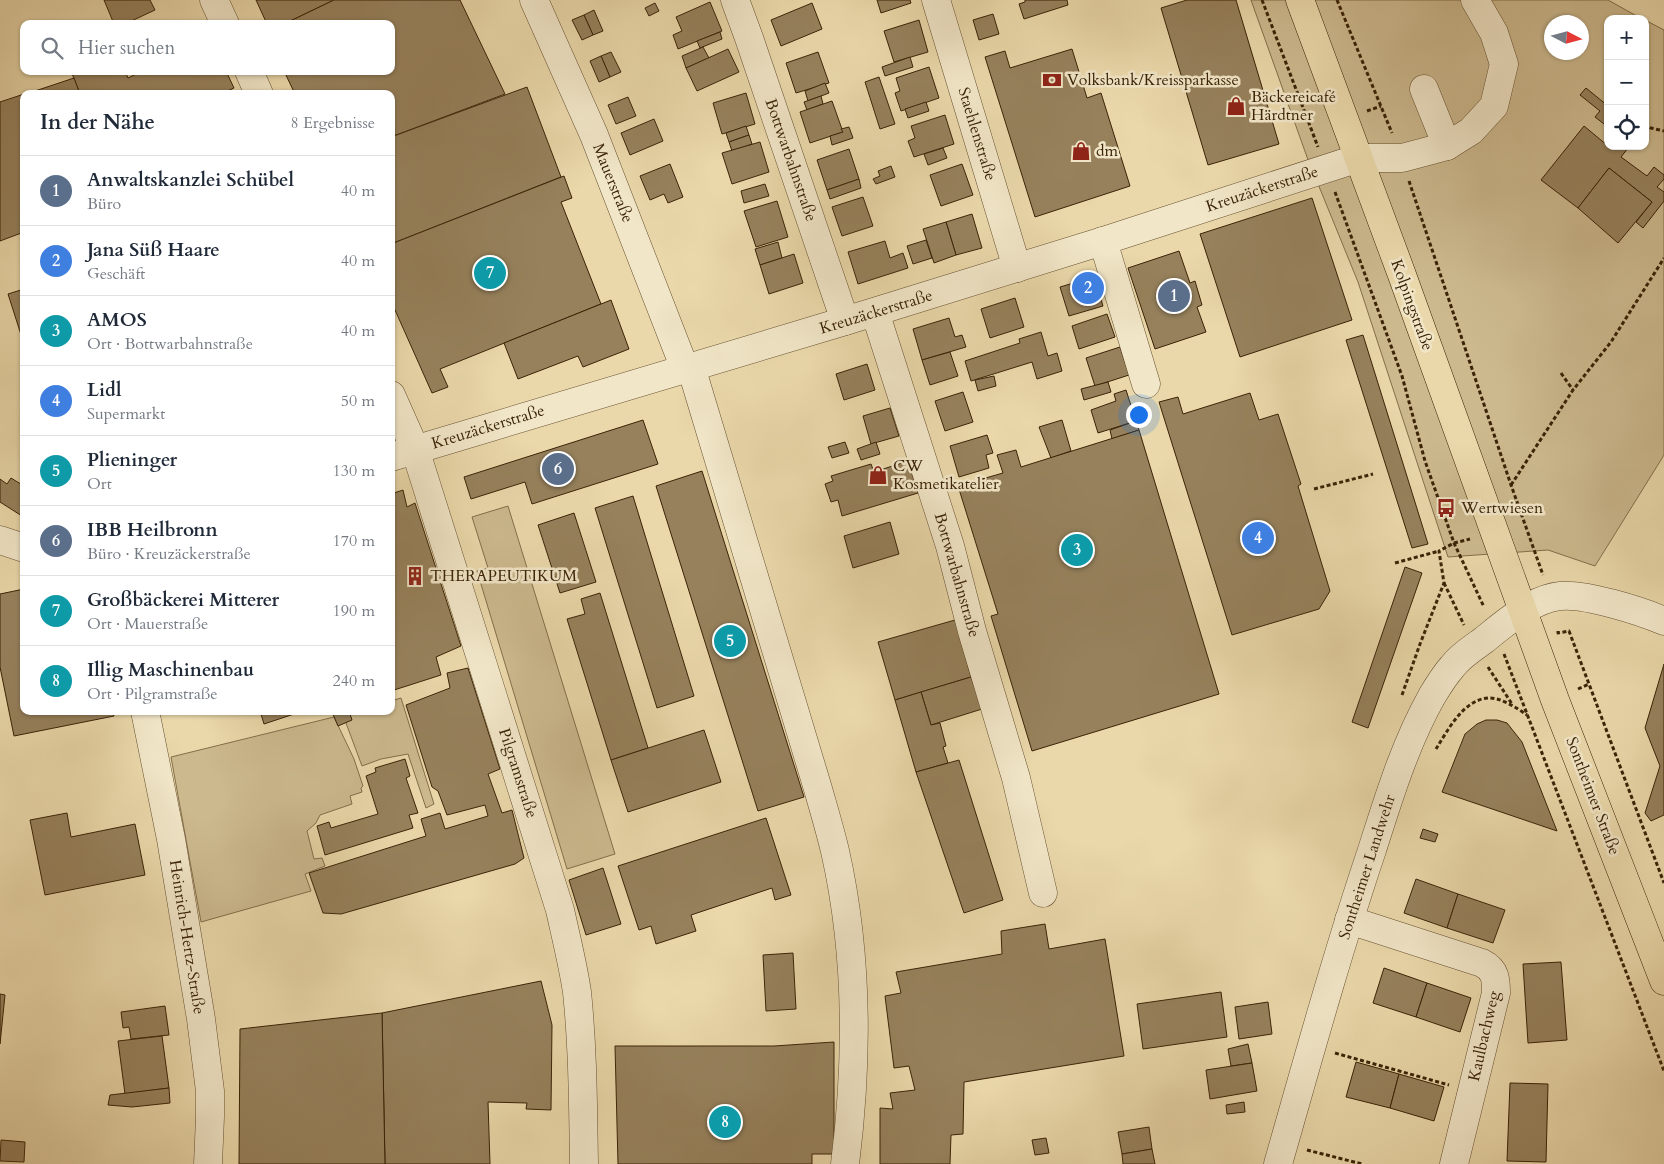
<!DOCTYPE html>
<html lang="de">
<head>
<meta charset="utf-8">
<style>
  :root { --surface:#fff; --page:#f2f2f3; --text:#1f2937; --muted:#747a83; --line:#e0e1e3; --accent:#0f766e }
  body { margin:0; font-family:Cardo,serif; background:var(--page); color:var(--text) }
  .controls { position:absolute; right:15px; top:15px; display:grid; overflow:hidden; border-radius:10px; box-shadow:0 1px 4px #0004 }
  .controls button { width:45px; height:45px; display:grid; place-items:center; padding:0; border:0; border-bottom:1px solid var(--line); background:var(--surface); color:var(--text); font:25px sans-serif }
  .compass { position:absolute; left:1544px; top:15px; width:45px; height:45px; border-radius:50%; background:var(--surface); box-shadow:0 1px 4px #0004; rotate:96deg }
  .you { position:absolute; left:1138px; top:414px; width:18px; height:18px; margin:-12px; border:4px solid #fff; border-radius:50%; background:#1a73e8; box-shadow:0 0 0 8px #1a73e833 }
  .badge { display:grid; place-items:center; width:32px; height:32px; border-radius:50%; background:var(--accent); color:#fff; font-size:16px; font-weight:700 }
  .pin { position:absolute; translate:-50% -50%; border:2px solid #fff; box-shadow:0 1px 5px #0006 }
  .list { margin:0; padding:0; list-style:none }
  h2 { display:flex; justify-content:space-between; align-items:center; height:65px; margin:0; padding:0 20px; font-size:21px }
  h2 small { font-size:16px; font-weight:400; color:var(--muted) }
  .list li { display:grid; grid-template-columns:32px 1fr auto; gap:15px; align-items:center; box-sizing:border-box; height:70px; padding:0 20px; border-top:1px solid var(--line) }
  .list b { display:block; font-size:19px; white-space:nowrap }
  .list p { margin:0; font-size:16px; white-space:nowrap; color:var(--muted) }
  .list em { font-size:16px; font-style:normal; color:var(--muted) }
  .icon { flex:none; width:28px; height:28px; fill:none; stroke:currentColor; stroke-width:2; stroke-linecap:round; stroke-linejoin:round }
  .map { position:relative; flex:none; width:1664px; height:1164px; overflow:hidden }
  .search { position:absolute; background:var(--surface); box-shadow:0 1px 4px #0004; left:20px; top:20px; width:375px; height:55px; display:flex; align-items:center; gap:12px; box-sizing:border-box; padding:0 18px; border-radius:10px; color:var(--muted); font-size:19px }
  .panel { position:absolute; background:var(--surface); box-shadow:0 1px 4px #0004; left:20px; top:90px; width:375px; height:625px; border-radius:10px }
  .map>svg:first-child { display:block }
</style>
</head>
<body>
<div class="map">
<svg width="1664" height="1164" viewBox="0 0 1664 1164">
  <rect width="100%" height="100%" fill="#ead8aa"/>
  <filter id="stains"><feTurbulence type="fractalNoise" baseFrequency=".004" numOctaves="4"/><feColorMatrix values="0 0 0 0 .2 0 0 0 0 .09 0 0 0 0 .02 0 0 0 .5 -.17"/></filter>
  <radialGradient id="worn" r=".72"><stop offset=".6" stop-color="#630" stop-opacity="0"/><stop offset="1" stop-color="#630" stop-opacity=".3"/></radialGradient>
  <!-- green -->
  <g fill="#ccb98e" stroke="#836e4a" fill-rule="evenodd">
    <path d="M1251,0h357l34,19h-34v127h37v-126l19,10v425l-69,111 -47,-16 -100,7 -90,-275 -51,-125zM1552,22h30v30h-30z"/>
    <path d="M508,506l107,348 -48,15 -90,-298 11,-3 -16,-51z"/>
    <path d="M401,698l33,106 -8,4 -18,-54 -27,5 -19,7 -19,-51 12,-4h36v-10z"/>
    <path d="M334,717l20,42 9,27 -2,2 1,4 -12,4 2,8 -32,11 -4,8 -9,8 7,28 8,-1 3,8 -20,8 6,17 -110,31 -30,-165z"/>
  </g>
  <!-- building -->
  <g fill="#96815c" stroke="#3a2307">
    <path d="M104,0h46l5,10 -30,14h-11z"/>
    <path d="M256,0h78l-50,24h-17z"/>
    <path d="M334,0h126l45,94 -114,43v-43h-96l-11,-23h107v-47h-107z"/>
    <path d="M877,0h33l1,3 -30,10z"/>
    <path d="M1025,0h42l1,5 -44,14 -5,-15 6,-2z"/>
    <path d="M1187,0h49l43,144 -71,21 -47,-157z"/>
    <path d="M710,2l12,29 -44,18 -5,-14 9,-4 -6,-14z"/>
    <path d="M655,3l4,8 -10,5 -4,-8z"/>
    <path d="M812,3l10,26 -41,17 -10,-26z"/>
    <path d="M594,10l9,21 -10,4 -9,-20z"/>
    <path d="M993,14l6,20 -20,6 -6,-20z"/>
    <path d="M584,15l9,20 -11,5 -10,-20z"/>
    <path d="M919,20l9,32 -34,10 -10,-31z"/>
    <path d="M720,32l2,7 -22,9 -3,-7z"/>
    <path d="M703,47l6,11 -23,10 -4,-12z"/>
    <path d="M728,49l11,23 -42,19 -11,-23z"/>
    <path d="M1072,49l15,49 14,-5 29,93 -95,31 -50,-160 20,-6 5,17z"/>
    <path d="M611,52l10,20 -11,5 -9,-21z"/>
    <path d="M818,52l11,31 -33,10 -10,-30z"/>
    <path d="M601,56l9,21 -11,5 -9,-21z"/>
    <path d="M910,57l3,10 -28,9 -3,-9z"/>
    <path d="M929,67l10,31 -38,13 -6,-18 5,-2 -4,-13z"/>
    <path d="M71,71h54l3,7 14,-7h84l8,17 -13,6h-141z"/>
    <path d="M879,77l16,47 -15,5 -15,-47z"/>
    <path d="M74,78l6,16h-54z"/>
    <path d="M825,83l4,10 -21,8 -3,-10z"/>
    <path d="M527,87l34,90 -170,67v-107z"/>
    <path d="M1586,88l22,18v21l-13,-10 5,-6 -20,-16z"/>
    <path d="M746,93l9,31 -33,10 -9,-31z"/>
    <path d="M24,94v138l-24,9v-139z"/>
    <path d="M821,96l2,8 -16,6 -3,-8z"/>
    <path d="M628,97l8,19 -20,8 -8,-19z"/>
    <path d="M832,101l11,31 -33,11 -10,-31z"/>
    <path d="M926,102l3,9 -21,7 -3,-9z"/>
    <path d="M945,115l9,29 -40,13 -6,-16 7,-3 -4,-12z"/>
    <path d="M654,119l9,22 -33,14 -9,-22z"/>
    <path d="M746,126l3,9 -20,7 -3,-9z"/>
    <path d="M1584,126l24,20 3,2 1,-2h13l3,2 -7,9 26,19 7,-9 10,8v4l-7,8 7,5v9l-21,27 -7,-6 16,-20 -43,-34 -31,40 -37,-28z"/>
    <path d="M849,127l4,11 -21,7 -2,-9 13,-4 -2,-3z"/>
    <path d="M749,135l3,9 -20,7 -3,-9z"/>
    <path d="M760,142l9,30 -37,12 -10,-31z"/>
    <path d="M943,148l4,10 -19,7 -4,-11z"/>
    <path d="M849,149l10,30 -32,11 -10,-30z"/>
    <path d="M670,164l13,33 -15,6 -4,-9 -14,6 -10,-24z"/>
    <path d="M962,164l11,31 -32,11 -11,-31z"/>
    <path d="M891,166l4,11 -19,7 -3,-5 7,-3 -2,-5z"/>
    <path d="M1609,168l43,34 -34,41 -40,-35z"/>
    <path d="M564,176l8,22 -11,4 40,102 -161,65 8,18 -16,6 -41,-92v-57z"/>
    <path d="M859,179l2,9 -31,11 -3,-9z"/>
    <path d="M765,184l4,12 -25,7 -3,-12z"/>
    <path d="M863,197l10,29 -31,10 -10,-29z"/>
    <path d="M1312,198l40,122 -112,37 -40,-123z"/>
    <path d="M777,201l11,36 -32,10 -12,-36z"/>
    <path d="M972,214l10,34 -26,7 -10,-33z"/>
    <path d="M946,222l10,33 -22,8 -11,-34z"/>
    <path d="M926,240l6,18 -19,6 -6,-18z"/>
    <path d="M885,241l5,17 13,-5 5,15 -50,16 -10,-32z"/>
    <path d="M778,242l4,16 -22,7 -5,-16z"/>
    <path d="M1179,251l11,32 5,-2 7,24 -5,2 9,25 -51,17 -27,-81z"/>
    <path d="M794,254l9,29 -34,11 -9,-29z"/>
    <path d="M1094,277l9,29 -34,10 -9,-29z"/>
    <path d="M24,289v55l-16,-50z"/>
    <path d="M1015,298l9,29 -34,11 -9,-29z"/>
    <path d="M611,300l18,49 -46,18 -5,-11 -60,23 -14,-36z"/>
    <path d="M1107,314l8,23 -36,12 -7,-23z"/>
    <path d="M949,318l6,19 7,-2 4,12 -44,13 -9,-31z"/>
    <path d="M1041,332l7,24 9,-3 5,18 -25,8 -5,-17 -61,19 -6,-20 55,-18 -1,-4z"/>
    <path d="M1363,335l65,209 -16,4 -66,-208z"/>
    <path d="M1120,347l9,28 -34,11 -9,-28z"/>
    <path d="M950,352l8,24 -28,9 -8,-25z"/>
    <path d="M867,364l8,26 -31,10 -8,-26z"/>
    <path d="M994,376l2,10 -18,5 -3,-11z"/>
    <path d="M1108,382l3,10 -27,8 -3,-11z"/>
    <path d="M1126,390l10,31 -38,12 -7,-23 25,-9 -2,-7z"/>
    <path d="M963,392l10,30 -28,9 -10,-30z"/>
    <path d="M1250,393l9,27 19,-6 23,70 -3,2 32,105 -11,18 -87,26 -73,-233 19,-5 5,17z"/>
    <path d="M890,408l9,28 -28,8 -8,-28z"/>
    <path d="M643,420l15,44 -126,40 -7,-22 -54,17 -7,-22z"/>
    <path d="M1062,420l9,31 -20,7 -12,-31z"/>
    <path d="M1136,421l3,9 -27,9 -2,-9z"/>
    <path d="M1139,430l80,264 -187,57 -41,-135 7,-2 -40,-128 45,-13 -6,-18 19,-5 5,17z"/>
    <path d="M987,435l6,18 -7,2 3,13 -30,9 -9,-31z"/>
    <path d="M845,442l4,11 -17,5 -4,-11z"/>
    <path d="M876,442l4,12 -19,6 -4,-11z"/>
    <path d="M908,461l10,32 -76,23 -4,-16 -7,2 -6,-18 8,-3 -2,-5 40,-12 3,8z"/>
    <path d="M702,471l102,326 -46,14 -102,-325z"/>
    <path d="M11,478l13,8v28l-2,2 -22,-14v-23l7,5z"/>
    <path d="M403,490l4,17 8,-4 46,143 -25,11 5,18 -50,16v-197z"/>
    <path d="M633,496l61,200 -37,12 -62,-200z"/>
    <path d="M574,513l22,69 -36,11 -22,-68z"/>
    <path d="M890,522l9,32 -46,14 -9,-32z"/>
    <path d="M1405,567l17,6 -54,155 -16,-6z"/>
    <path d="M24,589v122h89l1,5 -100,20 -14,-69v-73z"/>
    <path d="M600,593l48,155 -37,12 -44,-141 18,-5 -4,-15z"/>
    <path d="M955,620l16,57 -76,23 -17,-58z"/>
    <path d="M1664,664v151l-13,6 -6,-8 15,-47 -15,-38z"/>
    <path d="M468,668l32,101 -12,5 14,39 10,-3 12,48 -9,6 -174,50 -18,-1 -14,-40 117,-37 -5,-17 19,-6 5,16 43,-13 -3,-11 -38,10 -9,-24 -6,-4 -26,-82 44,-17 -3,-15z"/>
    <path d="M971,677l11,32 -51,16 -10,-33z"/>
    <path d="M921,692l10,33 9,-2 6,23 -3,1 5,16 -32,9 -21,-72z"/>
    <path d="M260,711h43l-39,13z"/>
    <path d="M337,711h12l3,9 -14,6 -6,-14z"/>
    <path d="M1486,720h11l10,3 15,19 35,89 -115,-39 23,-58 12,-10z"/>
    <path d="M704,730l17,52 -93,30 -17,-52z"/>
    <path d="M405,759l5,17 -4,2 12,35 -9,2 4,13 -88,27 -8,-29 12,-4 2,6 47,-14 -12,-38 10,-4 -1,-4z"/>
    <path d="M959,760l44,140 -39,13 -48,-141z"/>
    <path d="M67,813l4,24 64,-13 10,51 -100,20 -15,-75z"/>
    <path d="M766,818l25,77 -16,5 -3,-12 -81,27 5,16 -40,13 -5,-18 -12,4 -21,-64z"/>
    <path d="M1423,829l15,5 -3,8 -15,-4z"/>
    <path d="M603,868l18,56 -35,11 -17,-55z"/>
    <path d="M1416,879l42,15 -11,34 -43,-15z"/>
    <path d="M1458,894l47,16 -12,33 -46,-15z"/>
    <path d="M1045,924l4,25 56,-10 19,117 -160,26 -1,52 -12,1 -1,29h-70v-56l13,1 -3,-16 25,-3 -6,-24 -15,2 -9,-72 16,-3 -5,-21 106,-18 -1,-23z"/>
    <path d="M793,953l3,56 -30,2 -3,-56z"/>
    <path d="M1561,962l6,78 -39,3 -5,-79z"/>
    <path d="M1384,968l43,15 -11,34 -43,-14z"/>
    <path d="M541,981l11,44 -1,85 -25,-1 1,-6 -39,-1 2,62h-105l-3,-151z"/>
    <path d="M1427,983l44,15 -11,34 -44,-15z"/>
    <path d="M1221,992l6,45 -84,12 -6,-45z"/>
    <path d="M0,994l5,1 -5,49z"/>
    <path d="M1268,1002l4,32 -33,5 -4,-32z"/>
    <path d="M165,1006l4,29 -38,4 -2,-12 -6,1 -2,-16z"/>
    <path d="M382,1013l3,151h-146l1,-135z"/>
    <path d="M162,1036l7,52 -44,6 -7,-53z"/>
    <path d="M834,1042v112h-22v10h-194l-3,-118h159z"/>
    <path d="M1248,1044l4,19 -21,3 -3,-17z"/>
    <path d="M1356,1062l43,12 -9,34 -44,-11z"/>
    <path d="M1252,1063l5,28 -47,8 -4,-29z"/>
    <path d="M1399,1074l45,13 -10,34 -44,-13z"/>
    <path d="M1510,1083l38,1 -2,78 -39,-1z"/>
    <path d="M169,1088l1,15 -38,4 -24,-2 2,-10z"/>
    <path d="M1244,1102l1,10 -18,2 -1,-9z"/>
    <path d="M1149,1127l3,22 -30,5 -4,-22z"/>
    <path d="M1046,1138l3,15 -14,2 -3,-15z"/>
    <path d="M1,1140l24,2 -1,20 -24,-1z"/>
    <path d="M1152,1149l3,15h-32l-1,-10z"/>
  </g>
  <g fill="none" stroke-linecap="round" stroke-linejoin="round">
    <!-- minor casing -->
    <g stroke="#665030" stroke-width="29">
      <g id="minor">
        <path d="M214,0l11,24"/>
        <path d="M534,0l60,135 91,234"/>
        <path d="M735,0l14,38 96,283"/>
        <path d="M936,0l81,268"/>
        <path d="M249,71l10,23"/>
        <path d="M1424,89l23,57"/>
        <path d="M1103,241l43,143"/>
        <path d="M875,312l75,234 22,85 44,147 27,115"/>
        <path d="M691,367l127,422c6,21 12,41 17,62 23,102 23,210 10,313"/>
        <path d="M391,395l24,54 145,461c6,27 13,55 17,82 6,58 6,115 7,172"/>
        <path d="M391,457l454,-136 258,-80 256,-83h43l45,-12 24,-15 23,-25 10,-42 -10,-31 -19,-33"/>
        <path d="M0,540l24,8"/>
        <path d="M145,711l26,128 30,180 9,72v26l-2,47"/>
        <path d="M1349,920l133,43c14,7 14,17 14,30l-42,171"/>
        <path d="M1278,1164c30,-105 59,-210 94,-314 17,-53 33,-106 60,-154 6,-10 12,-20 20,-29 8,-11 21,-19 32,-27 21,-17 48,-41 76,-44 24,-3 81,15 104,25"/>
      </g>
    </g>
    <!-- major casing -->
    <g stroke="#3a2307" stroke-width="29">
      <path id="major" d="M1300,0l102,275 153,425 109,281"/>
    </g>
    <!-- path -->
    <g stroke="#3a2307" stroke-width="3" stroke-dasharray="4 2.5" stroke-linecap="butt">
      <path d="M1262,0l56,147"/>
      <path d="M1337,0l55,133"/>
      <path d="M1367,111l14,-5"/>
      <path d="M1645,123l6,5 13,3"/>
      <path d="M1409,181l102,304 32,90"/>
      <path d="M1335,192l67,184 23,85 29,82 30,64"/>
      <path d="M1561,373l12,17"/>
      <path d="M1511,485l62,-95 38,-48 53,-84"/>
      <path d="M1314,489l59,-15"/>
      <path d="M1395,563l44,-12"/>
      <path d="M1444,583l20,42"/>
      <path d="M1558,631v2l11,-2 95,252"/>
      <path d="M1504,654l160,417"/>
      <path d="M1488,667l24,37"/>
      <path d="M1578,689l11,-5"/>
      <path d="M1402,695l18,-51 24,-61 -5,-32 15,-8 16,-4"/>
      <path d="M1436,749c12,-19 27,-49 52,-51 12,-1 29,10 39,17"/>
      <path d="M1335,1053l114,32"/>
      <path d="M1307,1150l55,14"/>
    </g>
    <!-- minor -->
    <use href="#minor" stroke="#f1e6c8" stroke-width="28"/>
    <!-- major -->
    <use href="#major" stroke="#ead8aa" stroke-width="28"/>
  </g>
  <!-- icons -->
  <defs>
    <g id="bank-bare" transform="scale(1.5)"><path d="M-6-4H6V4H-6ZM0-2.3a2.3 2.3 0 1 0 0 4.6a2.3 2.3 0 1 0 0-4.6Z" fill="#8f2418" stroke="#f1e6c8" stroke-width="2.5" paint-order="stroke"/></g>
    <g id="shop-bare" transform="scale(1.5)"><path d="M-5-2.5h2.3a2.7 3.5 0 0 1 5.4 0H5L5.5 6h-11ZM-1.5-2.5h3a1.5 2.3 0 0 0-3 0Z" fill="#8f2418" stroke="#f1e6c8" stroke-width="2.5" paint-order="stroke"/></g>
    <g id="bus-bare" transform="scale(1.5)"><path d="M-5-6H5V4H4V6H2V4H-2V6H-4V4H-5ZM-3.5-4V0h7V-4ZM-3.5 1.2v1.5H-2V1.2ZM2 1.2v1.5H3.5V1.2Z" fill="#8f2418" stroke="#f1e6c8" stroke-width="2.5" paint-order="stroke"/></g>
    <g id="building-bare" transform="scale(1.5)"><path d="M-4-6H4V6H1V3H-1V6H-4ZM-2.5-4.3h1.7v1.8h-1.7ZM.8-4.3h1.7v1.8H.8ZM-2.5-1h1.7V.8h-1.7ZM.8-1h1.7V.8H.8Z" fill="#8f2418" stroke="#f1e6c8" stroke-width="2.5" paint-order="stroke"/></g>
  </defs>
  <g fill-rule="evenodd">
    <use href="#bank-bare" x="1052" y="80"/>
    <use href="#shop-bare" x="1236" y="106"/>
    <use href="#shop-bare" x="1081" y="151"/>
    <use href="#shop-bare" x="878" y="475"/>
    <use href="#bus-bare" x="1446" y="508"/>
    <use href="#building-bare" x="415" y="576"/>
  </g>
  <g text-anchor="middle" dominant-baseline="central" stroke-width="5" stroke-linejoin="round" paint-order="stroke">
    <!-- poi labels -->
    <g font-size="16" fill="#3a2307" stroke="#f1e6c8" text-anchor="start">
      <text x="1067" y="80">Volksbank/Kreissparkasse</text>
      <text x="1251" y="97">Bäckereicafé<tspan x="1251" dy="18">Härdtner</tspan></text>
      <text x="1096" y="151">dm</text>
      <text x="893" y="466">CW<tspan x="893" dy="18">Kosmetikatelier</tspan></text>
      <text x="1461" y="508">Wertwiesen</text>
      <text x="430" y="576">THERAPEUTIKUM</text>
    </g>
    <!-- street labels -->
    <g font-size="16" fill="#3a2307" stroke="#f1e6c8">
      <text transform="translate(977 134) rotate(73)">Staehlenstraße</text>
      <text transform="translate(791 160) rotate(71)">Bottwarbahnstraße</text>
      <text transform="translate(613 183) rotate(68)">Mauerstraße</text>
      <text transform="translate(1262 189) rotate(-18)">Kreuzäckerstraße</text>
      <text transform="translate(1412 305) rotate(70)">Kolpingstraße</text>
      <text transform="translate(876 312) rotate(-17)">Kreuzäckerstraße</text>
      <text transform="translate(488 427) rotate(-17)">Kreuzäckerstraße</text>
      <text transform="translate(957 575) rotate(74)">Bottwarbahnstraße</text>
      <text transform="translate(518 773) rotate(72)">Pilgramstraße</text>
      <text transform="translate(1593 796) rotate(69)">Sontheimer Straße</text>
      <text transform="translate(1367 867) rotate(-72)">Sontheimer Landwehr</text>
      <text transform="translate(187 937) rotate(81)">Heinrich-Hertz-Straße</text>
      <text transform="translate(1484 1036) rotate(-77)">Kaulbachweg</text>
    </g>
  </g>
  <rect width="100%" height="100%" filter="url(#stains)"/>
  <rect width="100%" height="100%" fill="url(#worn)"/>
</svg>
<div class="controls">
<button>+</button>
<button>−</button>
<button><svg class="icon" aria-label="locate" viewBox="0 0 24 24"><circle cx="12" cy="12" r="6"/><path d="M12 2v4M12 18v4M2 12h4M18 12h4"/></svg></button>
</div>
<svg class="compass" viewBox="-18 -18 36 36"><path d="M0-13l5 13h-10z" fill="#e53935"/><path d="M0 13l5-13h-10z" fill="#747a83"/></svg>
<div class="you"></div>
<div class="pin badge" style="left:1174px;top:296px;background:#5c6f8a">1</div>
<div class="pin badge" style="left:1088px;top:288px;background:#3f7fe0">2</div>
<div class="pin badge" style="left:1077px;top:550px;background:#0f9aa8">3</div>
<div class="pin badge" style="left:1258px;top:538px;background:#3f7fe0">4</div>
<div class="pin badge" style="left:730px;top:641px;background:#0f9aa8">5</div>
<div class="pin badge" style="left:558px;top:469px;background:#5c6f8a">6</div>
<div class="pin badge" style="left:490px;top:273px;background:#0f9aa8">7</div>
<div class="pin badge" style="left:725px;top:1122px;background:#0f9aa8">8</div>
<div class="search"><svg class="icon" aria-label="search" viewBox="0 0 24 24"><circle cx="10" cy="10" r="6"/><path d="M15 15l6 6"/></svg>Hier suchen</div>
<section class="panel">
<h2>In der Nähe<small>8 Ergebnisse</small></h2>
<ul class="list">
<li><span class="badge" style="background:#5c6f8a">1</span><div><b>Anwaltskanzlei Schübel</b><p>Büro</p></div><em>40 m</em></li>
<li><span class="badge" style="background:#3f7fe0">2</span><div><b>Jana Süß Haare</b><p>Geschäft</p></div><em>40 m</em></li>
<li><span class="badge" style="background:#0f9aa8">3</span><div><b>AMOS</b><p>Ort · Bottwarbahnstraße</p></div><em>40 m</em></li>
<li><span class="badge" style="background:#3f7fe0">4</span><div><b>Lidl</b><p>Supermarkt</p></div><em>50 m</em></li>
<li><span class="badge" style="background:#0f9aa8">5</span><div><b>Plieninger</b><p>Ort</p></div><em>130 m</em></li>
<li><span class="badge" style="background:#5c6f8a">6</span><div><b>IBB Heilbronn</b><p>Büro · Kreuzäckerstraße</p></div><em>170 m</em></li>
<li><span class="badge" style="background:#0f9aa8">7</span><div><b>Großbäckerei Mitterer</b><p>Ort · Mauerstraße</p></div><em>190 m</em></li>
<li><span class="badge" style="background:#0f9aa8">8</span><div><b>Illig Maschinenbau</b><p>Ort · Pilgramstraße</p></div><em>240 m</em></li>
</ul>
</section>
</div>
</body>
</html>
